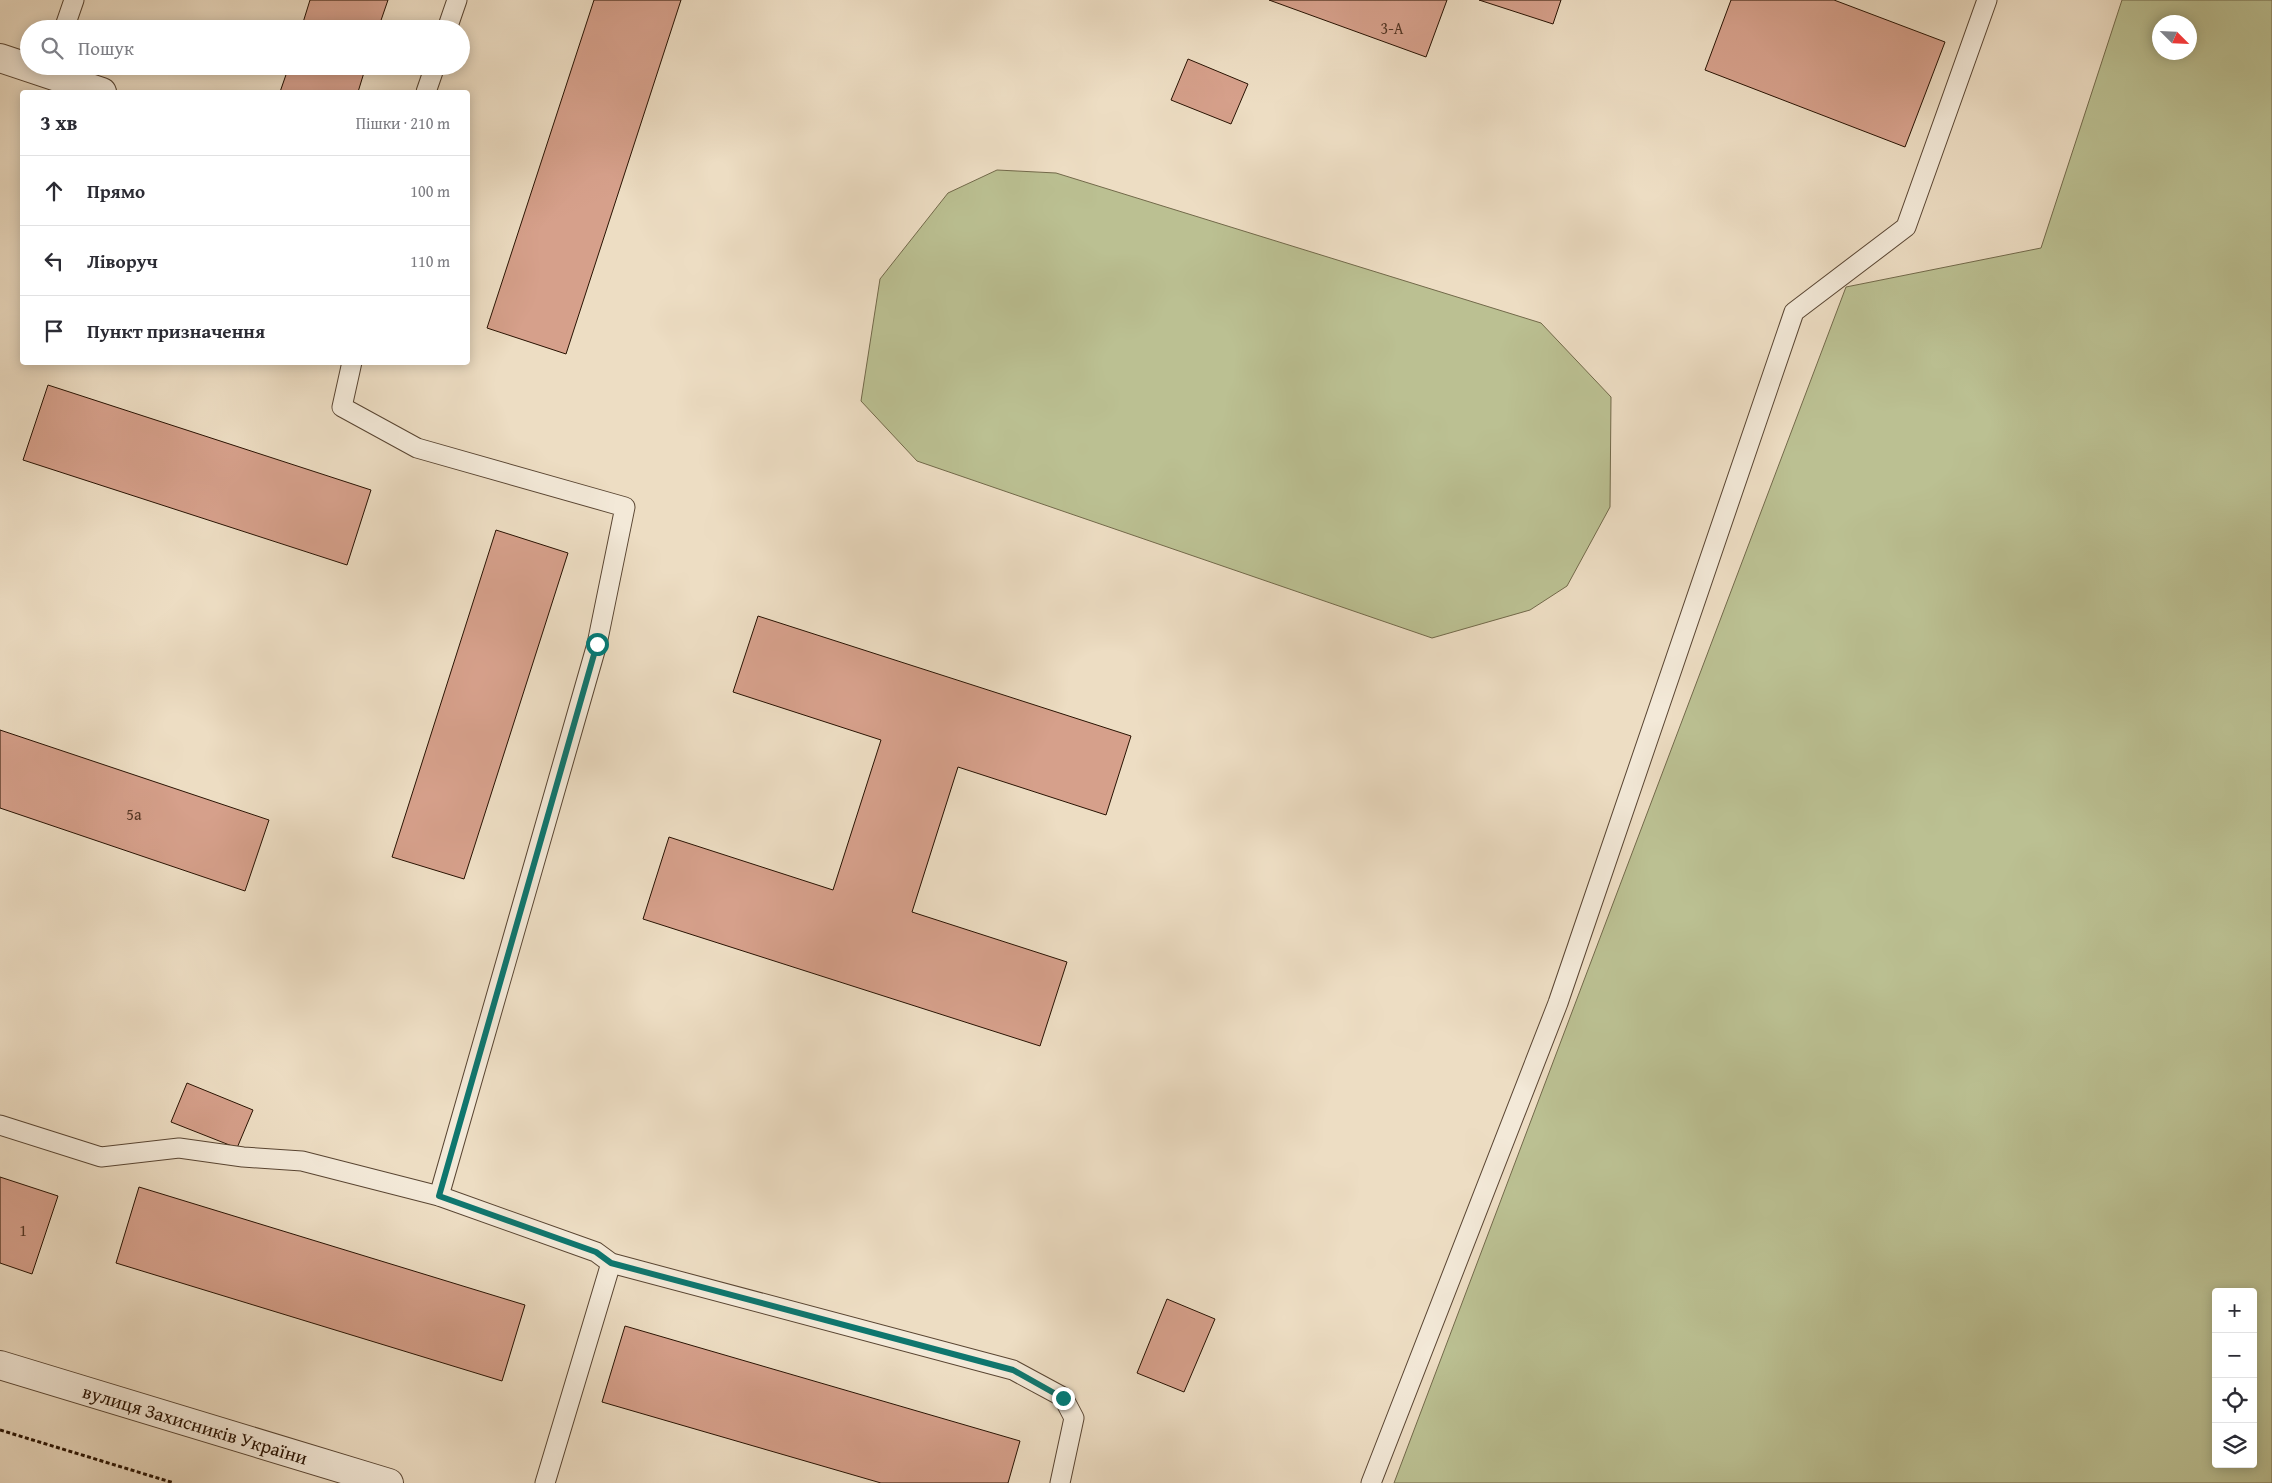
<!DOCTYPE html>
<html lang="uk">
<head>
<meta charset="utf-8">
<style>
  :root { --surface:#fff; --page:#f2f2f3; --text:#2b2b33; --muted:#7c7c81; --line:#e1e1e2 }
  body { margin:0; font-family:"Gentium Book Plus",serif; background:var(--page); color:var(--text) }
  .controls { position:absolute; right:15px; bottom:15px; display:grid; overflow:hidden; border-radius:5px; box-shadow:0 2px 12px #0003 }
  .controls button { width:45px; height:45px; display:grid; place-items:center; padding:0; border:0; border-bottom:1px solid var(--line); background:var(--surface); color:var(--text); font:25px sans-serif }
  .compass { position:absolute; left:2152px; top:15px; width:45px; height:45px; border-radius:50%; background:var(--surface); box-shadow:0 2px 12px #0003; rotate:114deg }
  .stop { position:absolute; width:15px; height:15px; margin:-11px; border:4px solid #0f766e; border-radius:50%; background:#fff }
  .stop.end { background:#0f766e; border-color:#fff; box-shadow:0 1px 5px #0008 }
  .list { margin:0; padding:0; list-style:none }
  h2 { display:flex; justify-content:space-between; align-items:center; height:65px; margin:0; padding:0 20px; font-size:21px }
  h2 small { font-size:16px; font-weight:400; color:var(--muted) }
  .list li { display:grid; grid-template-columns:32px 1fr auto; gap:15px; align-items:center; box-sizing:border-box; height:70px; padding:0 20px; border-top:1px solid var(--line) }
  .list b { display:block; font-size:19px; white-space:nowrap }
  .list em { font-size:16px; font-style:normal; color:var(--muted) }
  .icon { flex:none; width:28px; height:28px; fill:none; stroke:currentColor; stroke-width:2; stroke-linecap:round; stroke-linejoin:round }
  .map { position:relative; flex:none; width:2272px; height:1483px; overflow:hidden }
  .search { position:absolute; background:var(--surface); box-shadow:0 2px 12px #0003; left:20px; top:20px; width:450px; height:55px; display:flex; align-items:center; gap:12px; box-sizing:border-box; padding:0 18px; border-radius:28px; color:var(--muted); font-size:19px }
  .panel { position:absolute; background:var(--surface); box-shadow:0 2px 12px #0003; left:20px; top:90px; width:450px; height:275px; border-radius:5px }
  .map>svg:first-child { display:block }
</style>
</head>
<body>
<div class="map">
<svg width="2272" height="1483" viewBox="0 0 2272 1483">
  <rect width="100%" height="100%" fill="#edddc3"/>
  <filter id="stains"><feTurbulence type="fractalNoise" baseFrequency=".004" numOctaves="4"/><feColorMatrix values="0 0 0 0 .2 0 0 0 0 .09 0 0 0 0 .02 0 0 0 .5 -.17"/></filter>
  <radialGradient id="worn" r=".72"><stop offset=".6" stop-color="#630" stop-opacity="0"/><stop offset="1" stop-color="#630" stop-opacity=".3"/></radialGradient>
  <!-- green -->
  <g fill="#bbc092" stroke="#72694a" fill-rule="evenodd">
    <path d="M2122,0h150v1483h-878l452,-1196 195,-39zM2160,22h30v30h-30zM2216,1292h37v172h-37z"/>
    <path d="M997,170l59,3 485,150 70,74 -1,110 -43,79 -37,24 -98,28 -515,-177 -56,-60 19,-122 68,-86z"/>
  </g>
  <!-- building -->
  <g fill="#d6a08b" stroke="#281202">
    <path d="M310,0h78l-10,29h-77z"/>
    <path d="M594,0h87l-115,354 -79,-26z"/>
    <path d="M1269,0h178l-21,57z"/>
    <path d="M1479,0h82l-8,24z"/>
    <path d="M1731,0h103l111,42 -40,105 -200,-77z"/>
    <path d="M1188,59l60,25 -17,40 -60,-24z"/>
    <path d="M289,66h77l-8,26h-78z"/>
    <path d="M48,385l323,105 -24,75 -324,-105z"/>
    <path d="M496,530l72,23 -104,326 -72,-22z"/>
    <path d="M758,616l373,120 -25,79 -148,-48 -46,145 155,50 -27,84 -397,-127 26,-82 164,53 48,-150 -148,-48z"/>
    <path d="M0,730l269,90 -24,71 -245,-83z"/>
    <path d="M187,1083l66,27 -16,38 -66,-26z"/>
    <path d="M0,1177l58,19 -26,78 -32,-11z"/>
    <path d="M139,1187l386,118 -23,76 -386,-118z"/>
    <path d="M1167,1299l48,20 -31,73 -47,-19z"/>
    <path d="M625,1326l395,115 -12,42h-127l-279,-81z"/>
  </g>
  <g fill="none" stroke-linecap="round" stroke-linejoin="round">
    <!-- lane casing -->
    <g stroke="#594532" stroke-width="21">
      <g id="lane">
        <path d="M64,29l10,-29"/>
        <path d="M447,29l10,-29"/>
        <path d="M426,92l9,-26"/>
        <path d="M352,362l-10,45 75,41 208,59 -28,137 -158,552"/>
        <path d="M0,1125l101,32 78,-9 64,9 59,4 137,35 157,56 15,11 402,107 50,27 11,21 -14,65"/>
        <path d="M545,1483l66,-220"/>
        <path d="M1371,1483l187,-480 236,-691 112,-85 81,-227"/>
      </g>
    </g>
    <!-- street casing -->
    <g stroke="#594532" stroke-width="30">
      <g id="street">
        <path d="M0,58l102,34"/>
        <path id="s1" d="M0,1365l389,118"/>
      </g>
    </g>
    <!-- path -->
    <path stroke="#281202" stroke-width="3" stroke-dasharray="4 2.5" stroke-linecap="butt" d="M0,1430l174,53"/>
    <!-- lane -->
    <use href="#lane" stroke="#f3e9d8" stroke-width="19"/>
    <!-- street -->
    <use href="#street" stroke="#f3e9d8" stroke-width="28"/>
  </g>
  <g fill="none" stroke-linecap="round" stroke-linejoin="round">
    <!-- route -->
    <path stroke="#0f766e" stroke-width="6" d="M597,644l-158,552 157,56 15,11 402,107 50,28"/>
  </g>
  <g text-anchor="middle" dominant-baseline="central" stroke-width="4" stroke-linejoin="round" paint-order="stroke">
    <!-- number labels -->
    <g font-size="16" fill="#543624">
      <text x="1392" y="28">3-А</text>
      <text x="134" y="814">5а</text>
      <text x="23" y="1230">1</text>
    </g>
    <!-- street labels -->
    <g font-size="19" fill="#281202" stroke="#f3e9d8">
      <text stroke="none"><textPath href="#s1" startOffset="204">вулиця Захисників України</textPath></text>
    </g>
  </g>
  <rect width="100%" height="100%" filter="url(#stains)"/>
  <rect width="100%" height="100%" fill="url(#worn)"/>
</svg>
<div class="controls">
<button>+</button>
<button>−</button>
<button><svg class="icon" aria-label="locate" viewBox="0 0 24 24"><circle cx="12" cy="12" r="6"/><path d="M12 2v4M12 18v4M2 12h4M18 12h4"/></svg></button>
<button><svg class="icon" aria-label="layers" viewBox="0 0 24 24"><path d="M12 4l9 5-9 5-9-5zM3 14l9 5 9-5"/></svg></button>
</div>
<svg class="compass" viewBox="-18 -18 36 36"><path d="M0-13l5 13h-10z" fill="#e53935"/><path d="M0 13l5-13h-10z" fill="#7c7c81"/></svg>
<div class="stop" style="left:597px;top:644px"></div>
<div class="stop end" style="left:1063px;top:1398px"></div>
<div class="search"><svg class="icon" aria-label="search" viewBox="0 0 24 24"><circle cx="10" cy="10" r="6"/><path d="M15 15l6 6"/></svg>Пошук</div>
<section class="panel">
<h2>3 хв<small>Пішки · 210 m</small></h2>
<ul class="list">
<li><svg class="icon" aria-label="ahead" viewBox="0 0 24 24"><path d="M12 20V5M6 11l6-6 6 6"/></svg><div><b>Прямо</b></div><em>100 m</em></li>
<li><svg class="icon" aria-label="left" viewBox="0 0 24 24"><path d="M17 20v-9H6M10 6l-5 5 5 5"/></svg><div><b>Ліворуч</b></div><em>110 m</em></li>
<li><svg class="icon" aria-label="arrive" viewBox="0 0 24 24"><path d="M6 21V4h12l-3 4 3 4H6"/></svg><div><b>Пункт призначення</b></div></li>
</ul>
</section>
</div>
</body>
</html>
